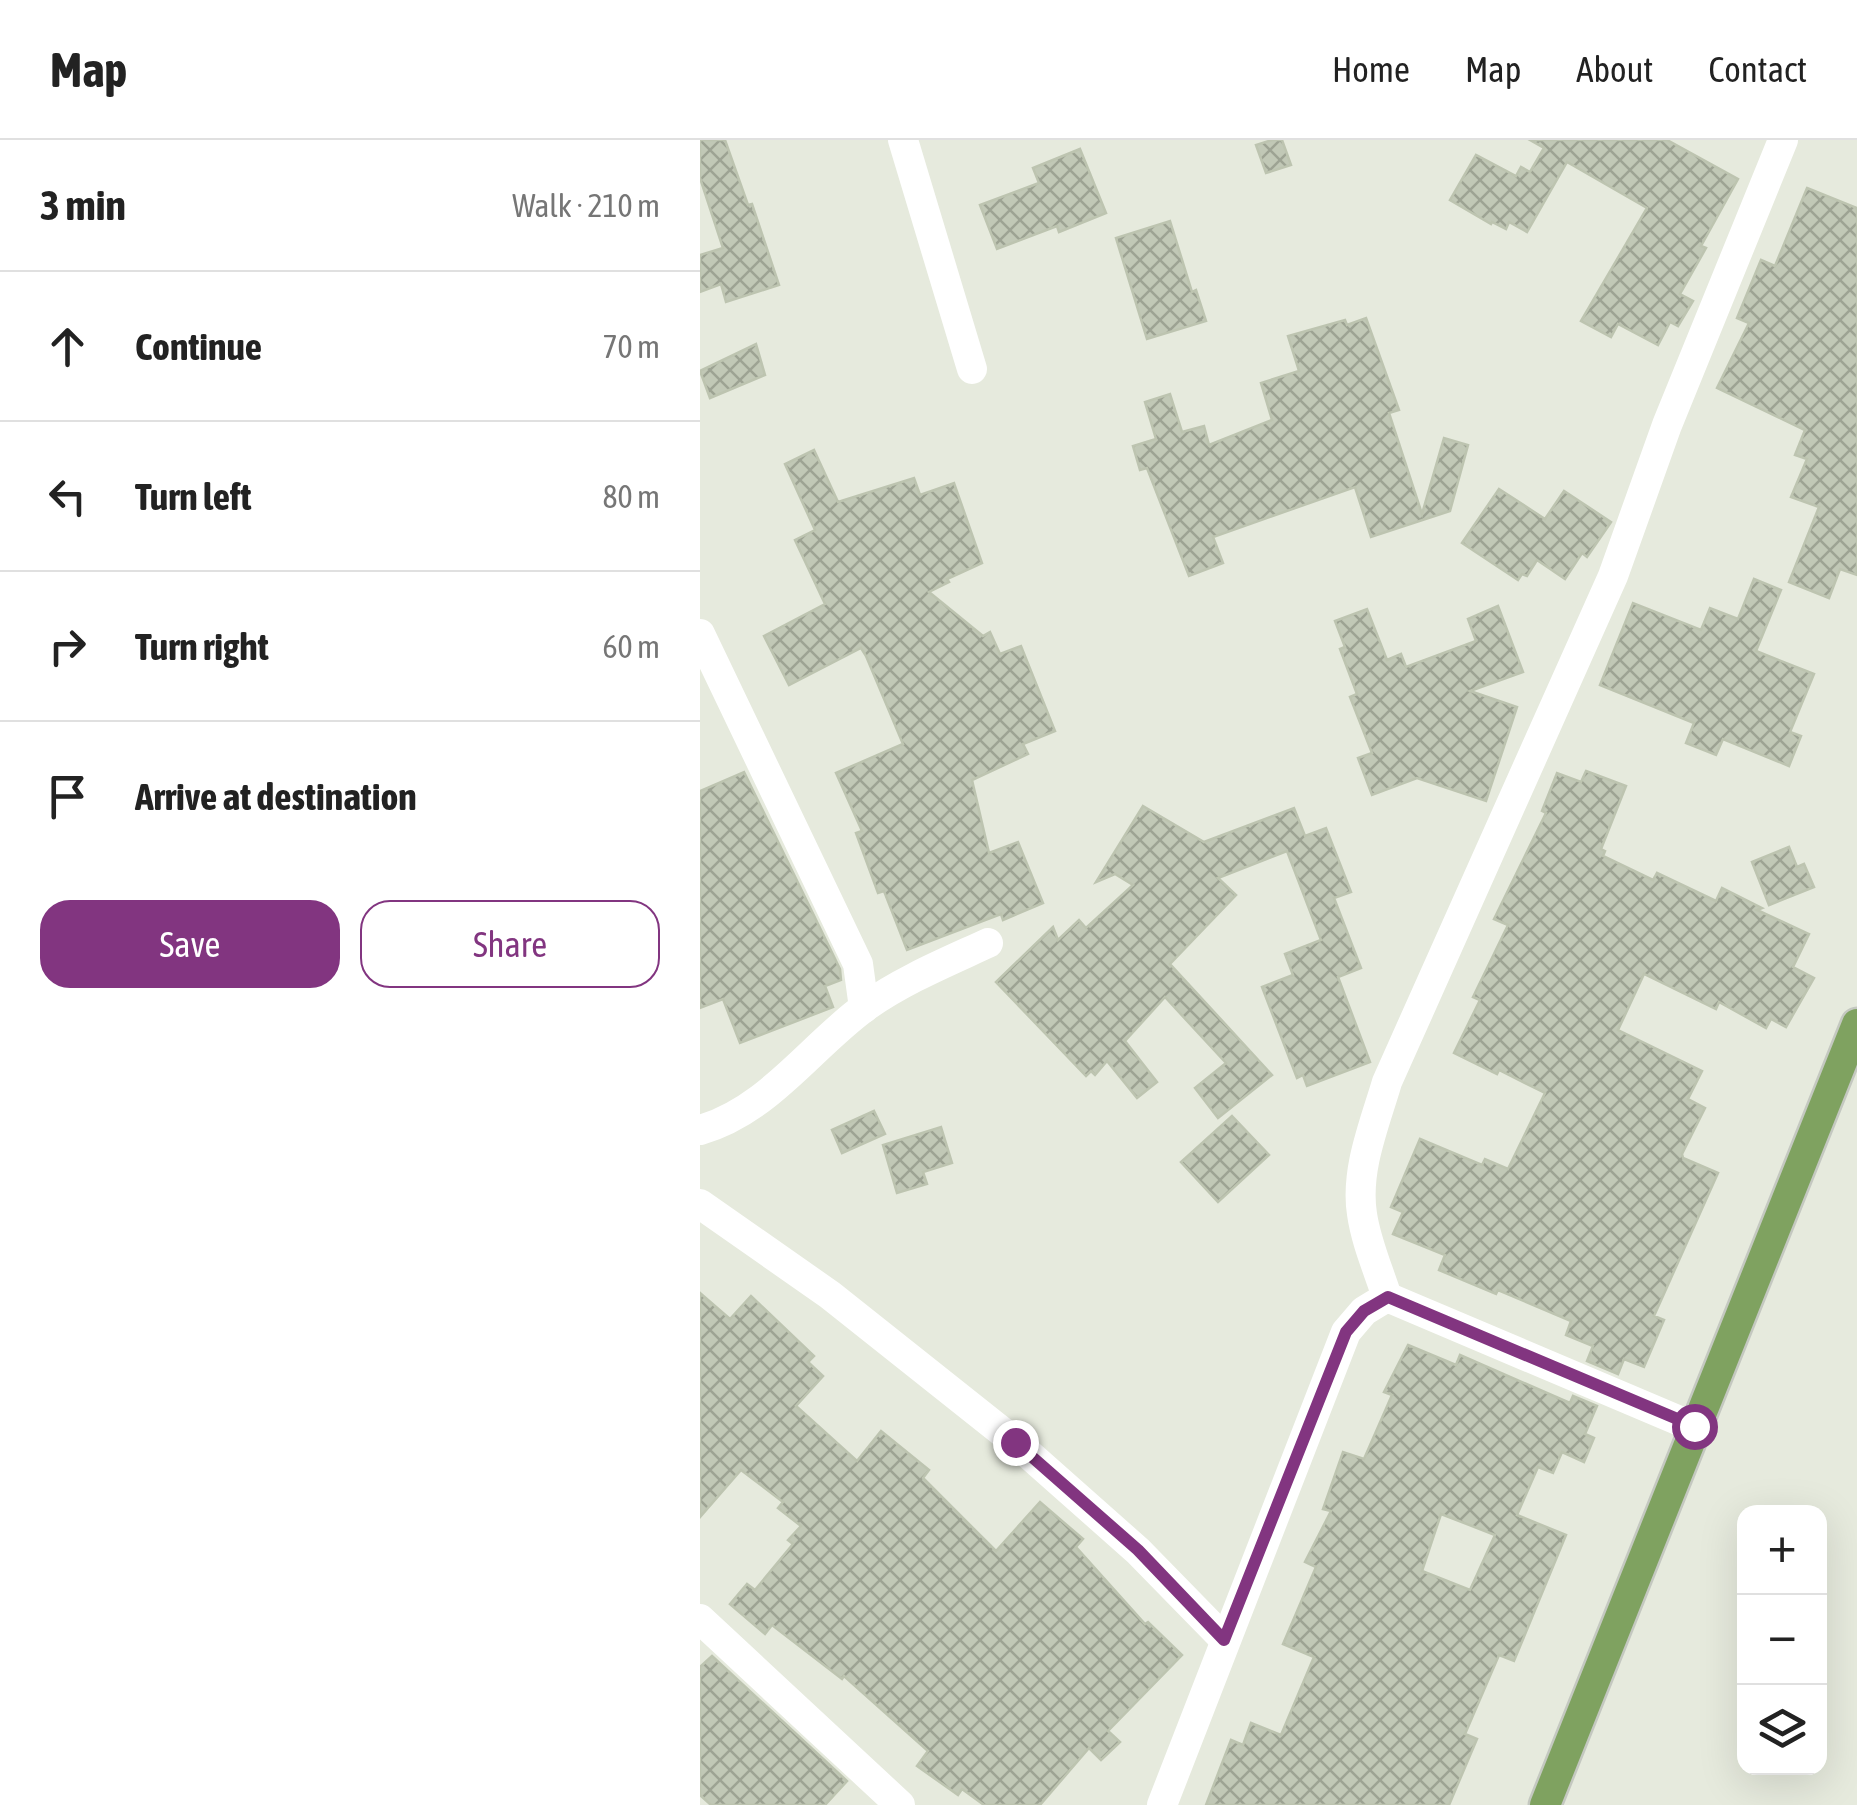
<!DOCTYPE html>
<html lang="en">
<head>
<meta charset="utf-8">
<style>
  :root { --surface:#fff; --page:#f2f2f2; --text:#222; --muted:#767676; --line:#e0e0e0; --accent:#823580 }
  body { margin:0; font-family:"Asap Condensed",sans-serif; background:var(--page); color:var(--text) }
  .controls { position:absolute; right:30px; bottom:30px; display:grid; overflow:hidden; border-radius:20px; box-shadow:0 10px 40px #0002 }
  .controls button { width:90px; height:90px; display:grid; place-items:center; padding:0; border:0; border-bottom:2px solid var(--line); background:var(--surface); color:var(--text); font:50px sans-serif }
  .stop { position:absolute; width:30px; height:30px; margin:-22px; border:8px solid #823580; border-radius:50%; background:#fff }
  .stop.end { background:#823580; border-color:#fff; box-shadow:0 2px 10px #0008 }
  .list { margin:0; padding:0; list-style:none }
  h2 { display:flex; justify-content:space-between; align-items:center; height:130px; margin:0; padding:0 40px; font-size:42px }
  h2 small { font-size:32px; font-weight:400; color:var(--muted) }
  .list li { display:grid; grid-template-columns:65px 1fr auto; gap:30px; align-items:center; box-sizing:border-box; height:150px; padding:0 40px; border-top:2px solid var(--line) }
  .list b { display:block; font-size:38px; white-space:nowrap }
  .list em { font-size:32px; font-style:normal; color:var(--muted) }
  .actions { display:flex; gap:20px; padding:30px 40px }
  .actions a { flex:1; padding:22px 0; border:2px solid var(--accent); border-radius:30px; text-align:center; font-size:35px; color:var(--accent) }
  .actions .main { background:var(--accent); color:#fff }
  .icon { flex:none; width:55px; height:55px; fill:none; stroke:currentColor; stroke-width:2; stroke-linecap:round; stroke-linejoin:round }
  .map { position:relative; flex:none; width:1157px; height:1665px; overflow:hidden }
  header { display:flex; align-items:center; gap:60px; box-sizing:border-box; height:140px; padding:0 50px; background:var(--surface); border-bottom:2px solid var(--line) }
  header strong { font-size:48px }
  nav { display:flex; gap:55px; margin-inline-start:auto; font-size:35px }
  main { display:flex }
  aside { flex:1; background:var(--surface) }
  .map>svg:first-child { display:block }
</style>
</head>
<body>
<header>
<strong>Map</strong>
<nav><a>Home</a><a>Map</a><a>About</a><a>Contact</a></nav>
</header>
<main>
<aside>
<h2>3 min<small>Walk · 210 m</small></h2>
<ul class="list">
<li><svg class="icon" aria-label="ahead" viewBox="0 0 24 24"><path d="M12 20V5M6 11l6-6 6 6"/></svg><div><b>Continue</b></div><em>70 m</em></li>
<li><svg class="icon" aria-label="left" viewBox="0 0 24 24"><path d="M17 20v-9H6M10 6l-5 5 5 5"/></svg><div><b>Turn left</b></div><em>80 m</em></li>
<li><svg class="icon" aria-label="right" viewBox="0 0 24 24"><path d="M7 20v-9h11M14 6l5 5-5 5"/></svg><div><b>Turn right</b></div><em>60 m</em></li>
<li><svg class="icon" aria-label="arrive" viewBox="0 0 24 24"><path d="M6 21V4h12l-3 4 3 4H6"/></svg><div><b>Arrive at destination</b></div></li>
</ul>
<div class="actions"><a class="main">Save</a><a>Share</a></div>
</aside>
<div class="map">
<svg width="1157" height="1665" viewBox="0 0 1157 1665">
  <defs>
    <pattern id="building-cross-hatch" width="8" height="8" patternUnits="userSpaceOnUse" patternTransform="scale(2.5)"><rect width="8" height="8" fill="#c1c8b6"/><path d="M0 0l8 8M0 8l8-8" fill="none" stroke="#9da393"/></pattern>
  </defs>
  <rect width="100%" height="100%" fill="#e6eadd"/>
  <!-- building -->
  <g fill="url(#building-cross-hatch)" stroke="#bdc4b0" stroke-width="2.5" fill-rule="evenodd">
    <path d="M0,0h25l23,65 4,-1 27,81 -53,17 -5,-18 -21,8v-37l23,-7 -23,-70z"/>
    <path d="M572,0h10l9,25 -25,8 -10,-28z"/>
    <path d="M830,0h137l71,39 -37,67 5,2 -26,46 13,7 -15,25 -8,-4 -12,23 -40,-21 -7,13 -30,-16 66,-113 -80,-46 -40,70 -18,-10 -3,7 -14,-7 -1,2 -41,-24 26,-45 40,21 5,-9 9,5 14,-24z"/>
    <path d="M380,9l26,64 -47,19 -2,-6 -60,23 -17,-44 59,-22 -6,-15z"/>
    <path d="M1107,48l50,20v367l-17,-6 -11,29 -40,-16 30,-75 -28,-10 16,-38 -12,-4 10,-25 -88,-42 32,-65 -12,-5 24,-58 14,6z"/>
    <path d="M470,81l22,71 4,-2 10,31 -59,18 -31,-101z"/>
    <path d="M666,178l33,92 -10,3 33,101 22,-76 24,7 -18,66 -79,26 -16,-50 -142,50 10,26 -34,13 -42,-108 -7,2 -7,-24 23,-7 -11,-37 25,-8 12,38 22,-6 5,19 63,-25 -11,-37 38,-12 -11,-35 57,-16 2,5z"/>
    <path d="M56,204l9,31 -55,23 -10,-27z"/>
    <path d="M114,310l24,52 76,-24 6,17 34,-12 28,80 -35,16 2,3 -20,10 54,44 7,-4 10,22 21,-8 34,85 -32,13 5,10 -56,26 17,73 29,-11 25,61 -40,17 -2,-6 -94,36 -23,-59 -6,2 -22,-60 6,-2 -26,-58 67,-29 -37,-88 -5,-8 -72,37 -25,-49 61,-32 -30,-64 20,-10 -30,-66z"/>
    <path d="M799,349l46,30 19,-28 47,31 -24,35 -5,-4 -17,26 -28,-19 -10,16 -5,-2 -4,6 -56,-37z"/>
    <path d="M1054,439l27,11 -25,61 58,23 -24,58 11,4 -12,30 -66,-27 -7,16 -30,-12 8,-20 -94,-38 33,-82 68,27 9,-22 28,11z"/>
    <path d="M798,466l25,66 -53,19 47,16 -31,94 -69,-23 -45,17 -14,-37 14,-5 -22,-56 7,-3 -17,-45 5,-2 -10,-26 32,-12 20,51 14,-6 5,13 70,-26 -8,-22z"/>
    <path d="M886,631l40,15 -25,63 4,2 -2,5 50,24 4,-7 59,28 6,-13 40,20 -5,2 52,24 -16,33 21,11 -28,49 -15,-8 -5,9 -47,-26 -3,7 -72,-35 -26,56 84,41 -14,28 17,9 -23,46 1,4 35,15 -64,143 10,4 -20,47 -20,-8 -6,15 -31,-13 6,-15 -27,-11 5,-14 -73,-31 -2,4 -57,-24 6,-15 -52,-21 10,-22 -12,-5 29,-68 62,26 3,-6 23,10 37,-76 -46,-23 -2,4 -43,-21 26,-53 -7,-3 35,-72 -14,-6 52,-106 -4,-2 15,-38 24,9z"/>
    <path d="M44,632l96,197 1,11 -16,6 8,21 -93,36 -17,-44 -23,9v-217z"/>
    <path d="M443,666l61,36 90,-34 11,28 21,-8 25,64 -17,6 27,70 -23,9 32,85 -63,24 -4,-11 -6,3 -35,-91 31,-12 -8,-21 36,-14 -34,-89 -69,27 18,17 -66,69 102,111 -54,43 -23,-30 31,-25 -61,-66 -40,44 32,41 -20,16 -30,-37 -12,14 -4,-4 -5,5 -90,-94 57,-55 5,13 21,-20 7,8 47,-43 -18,-11 -19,8z"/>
    <path d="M1089,707l8,20 7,-3 10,23 -45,18 -17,-43z"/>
    <path d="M174,971l11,23 -43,19 -10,-23z"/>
    <path d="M532,976l37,39 -51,47 -37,-40z"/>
    <path d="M241,987l11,36 -29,9 4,12 -30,9 -14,-48z"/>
    <path d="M0,1153l30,26 21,-23 63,60 -6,6 15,14 -27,30 61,55 24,-30 48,39 -6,8 73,73 44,-49 43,37 -7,8 69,77 3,-2 34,33 -74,76 12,11 -19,18 -12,-12 -49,57h-56l-22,-16 -4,6 -41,-29 11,-15 -84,-75 -2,3 -70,-54 -7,9 -35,-30 17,-20 8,6 38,-46 -5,-4 13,-14 -23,-18 5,-6 -42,-32 -41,47z"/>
    <path d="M708,1205l48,20 4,-10 110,48 3,-7 24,10 -12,28 9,4 -10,24 -22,-10 -9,21 -15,-6 -21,48 49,20 -52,126 -15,-6 -34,79 12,5 -28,66h-243l25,-65 12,5 8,-22 30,12 33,-78 -31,-13 33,-77 -11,-5 26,-51 -8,-2 20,-57 21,7 28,-64 -8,-3zM741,1374l54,21 -25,55 -48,-19z"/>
    <path d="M12,1516l135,125 -22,24h-114l-11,-10v-128z"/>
  </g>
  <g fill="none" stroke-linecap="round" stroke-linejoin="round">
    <!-- major casing -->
    <g stroke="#c4c8c0" stroke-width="35">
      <path id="major" d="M845,1665l312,-781"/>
    </g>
    <!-- minor -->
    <g stroke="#fff" stroke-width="30">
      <path d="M203,0l69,229"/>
      <path d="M0,494l158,330 6,44"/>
      <path d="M0,990c69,-20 110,-83 165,-123 38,-27 82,-45 123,-64"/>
      <path d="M0,1064l130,91 185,147 123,109 87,89"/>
      <path d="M687,1157c-9,-28 -21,-55 -25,-83 -7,-44 13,-91 25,-132l226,-506 54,-151 116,-285"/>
      <path d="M0,1479l200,186"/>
      <path d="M462,1665l184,-473 18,-21 23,-14 307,130"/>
    </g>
    <!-- major -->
    <use href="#major" stroke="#7fa260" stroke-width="30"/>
  </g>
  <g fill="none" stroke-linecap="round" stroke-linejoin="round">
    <!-- route -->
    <path stroke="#823580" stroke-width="12" d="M315,1302l123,108 86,90 122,-308 18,-21 24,-14 306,129"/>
  </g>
</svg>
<div class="controls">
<button>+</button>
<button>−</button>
<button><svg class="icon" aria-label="layers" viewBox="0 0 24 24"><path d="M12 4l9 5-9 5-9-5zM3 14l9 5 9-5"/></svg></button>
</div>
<div class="stop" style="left:994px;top:1286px"></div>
<div class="stop end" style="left:315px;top:1302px"></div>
</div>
</main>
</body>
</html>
